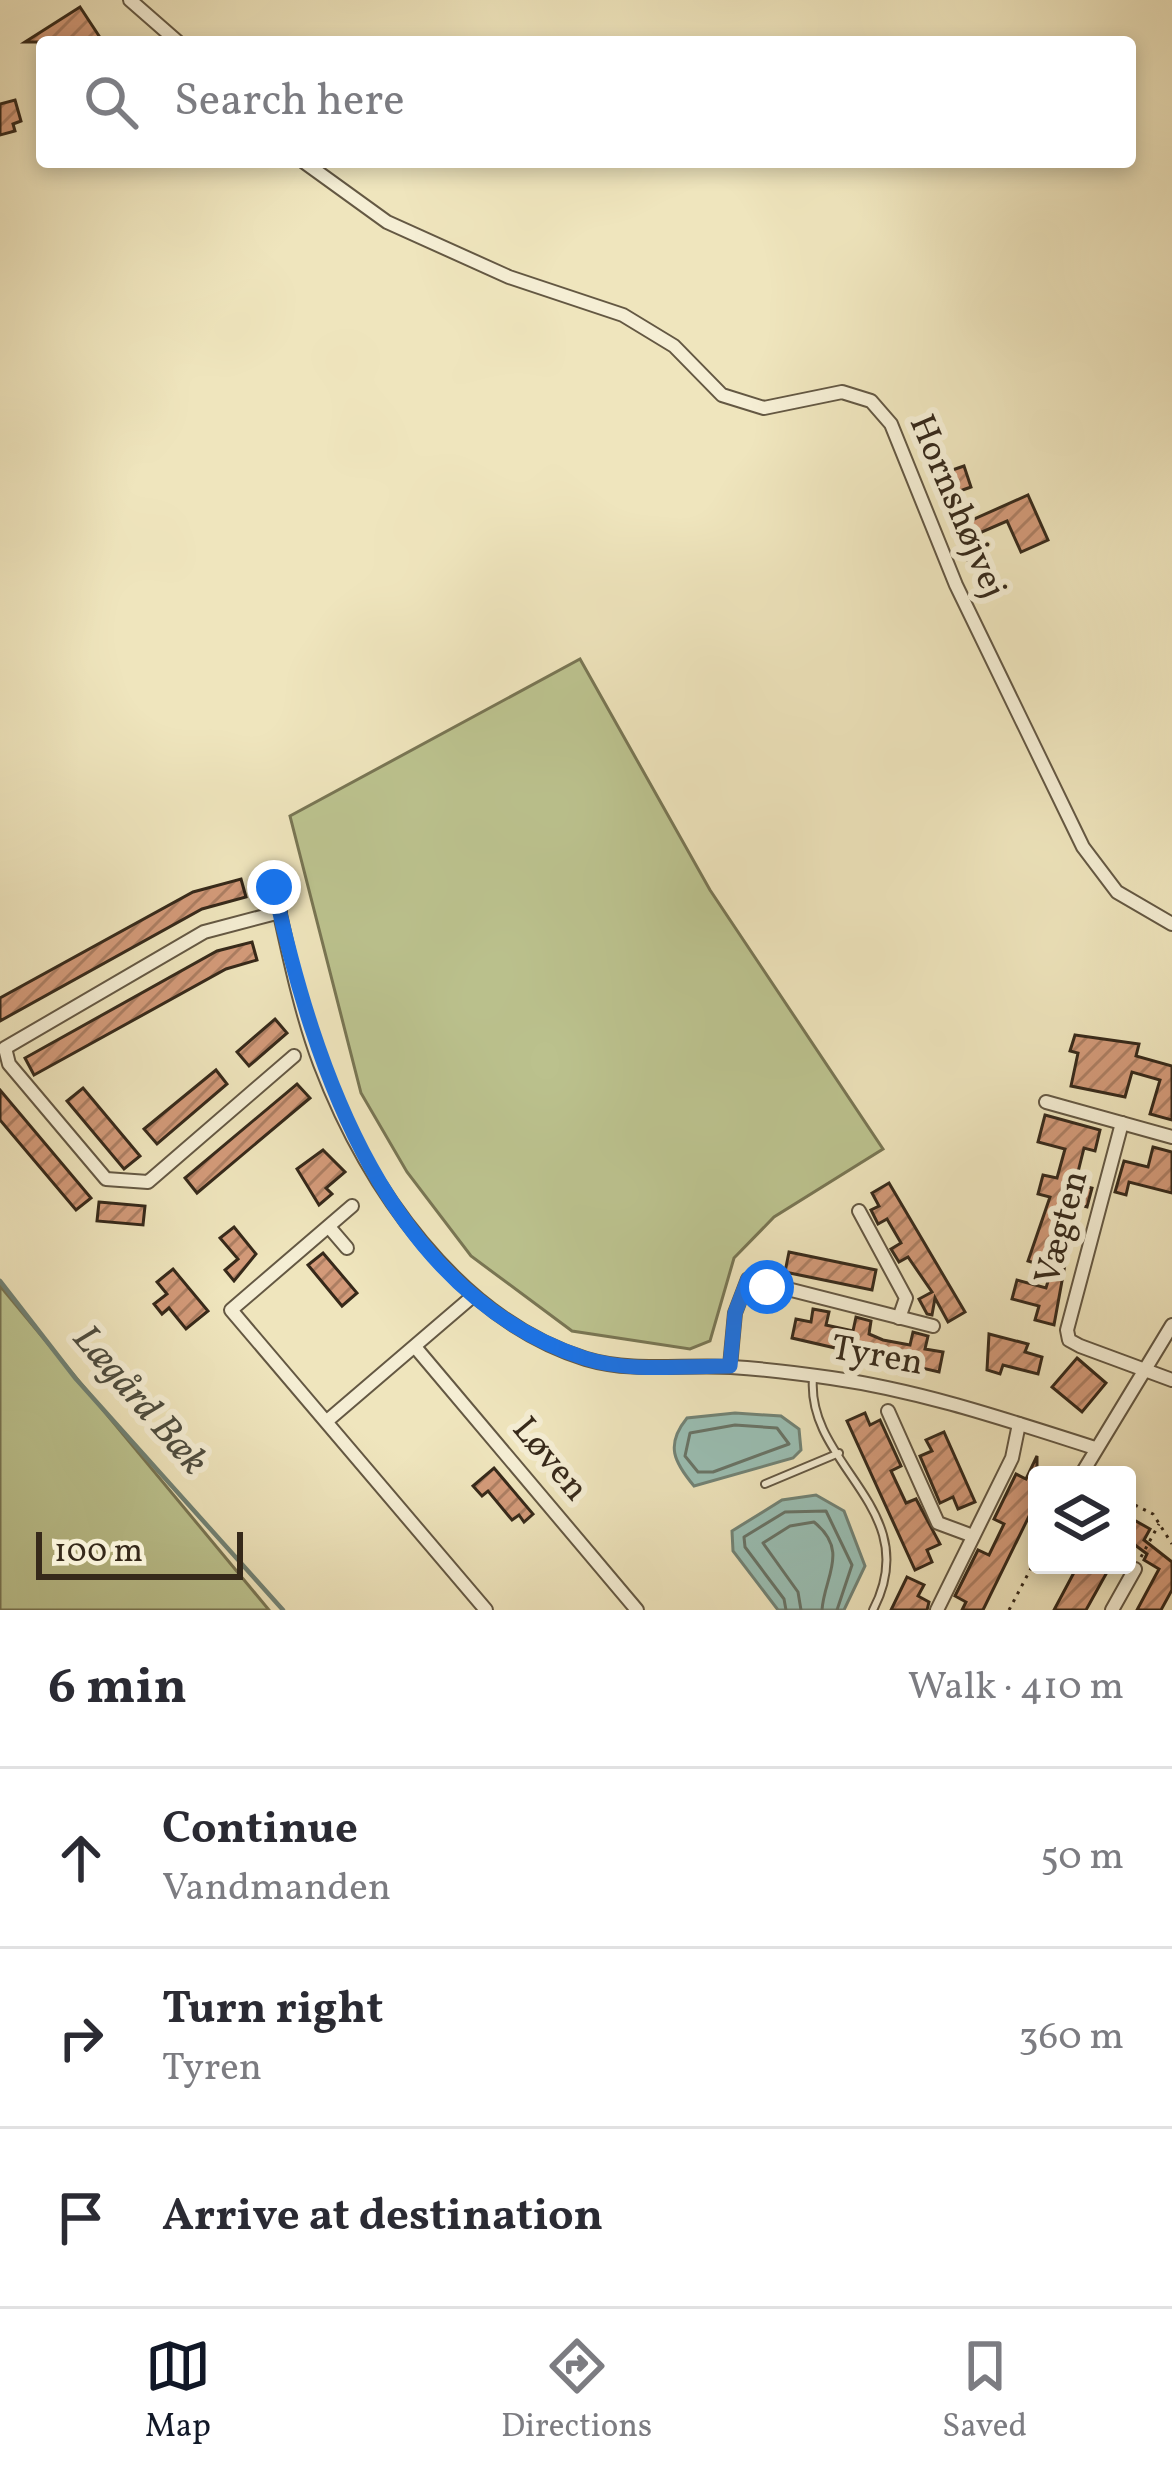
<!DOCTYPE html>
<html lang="en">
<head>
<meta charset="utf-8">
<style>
  :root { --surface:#fff; --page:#f7f7f7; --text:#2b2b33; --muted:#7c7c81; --line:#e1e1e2; --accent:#111827 }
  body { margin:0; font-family:Vollkorn,serif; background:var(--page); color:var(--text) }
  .controls { position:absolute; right:36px; bottom:36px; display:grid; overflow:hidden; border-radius:12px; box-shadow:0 6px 18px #0003 }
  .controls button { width:108px; height:108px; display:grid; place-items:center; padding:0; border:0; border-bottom:3px solid var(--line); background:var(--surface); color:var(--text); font:60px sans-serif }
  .scale { position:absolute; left:36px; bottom:30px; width:207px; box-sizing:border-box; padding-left:12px; border:6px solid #36291a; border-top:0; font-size:33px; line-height:42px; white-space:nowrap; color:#36291a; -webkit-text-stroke:9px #f5eed4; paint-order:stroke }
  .stop { position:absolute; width:36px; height:36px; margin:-27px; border:9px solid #1a73e8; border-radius:50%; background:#fff }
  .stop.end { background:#1a73e8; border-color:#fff; box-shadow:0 3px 12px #0008 }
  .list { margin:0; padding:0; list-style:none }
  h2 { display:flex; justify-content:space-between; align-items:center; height:156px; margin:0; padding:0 48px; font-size:51px }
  h2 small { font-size:39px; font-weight:400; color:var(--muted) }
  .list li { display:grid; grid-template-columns:78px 1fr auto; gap:36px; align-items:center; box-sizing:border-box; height:180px; padding:0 48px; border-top:3px solid var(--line) }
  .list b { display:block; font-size:45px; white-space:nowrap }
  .list p { margin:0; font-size:39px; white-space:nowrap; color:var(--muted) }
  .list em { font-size:39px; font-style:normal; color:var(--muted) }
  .icon { flex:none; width:66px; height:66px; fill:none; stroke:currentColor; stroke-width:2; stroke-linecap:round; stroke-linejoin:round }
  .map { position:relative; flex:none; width:1172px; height:1610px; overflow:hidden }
  .search { position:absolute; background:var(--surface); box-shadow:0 6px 18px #0003; left:36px; right:36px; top:36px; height:132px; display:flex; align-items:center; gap:30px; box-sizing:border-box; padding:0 42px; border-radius:12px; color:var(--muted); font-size:45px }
  .sheet { height:696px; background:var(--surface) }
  nav { display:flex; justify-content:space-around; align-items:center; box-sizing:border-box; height:168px; border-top:3px solid var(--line); background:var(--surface); font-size:33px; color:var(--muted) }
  nav a { display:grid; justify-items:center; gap:6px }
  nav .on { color:var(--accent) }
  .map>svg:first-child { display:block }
</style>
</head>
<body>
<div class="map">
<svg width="1172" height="1610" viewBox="0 0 1172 1610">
  <defs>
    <pattern id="building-hatch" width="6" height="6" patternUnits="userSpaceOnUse" patternTransform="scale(3)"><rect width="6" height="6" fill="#d39a79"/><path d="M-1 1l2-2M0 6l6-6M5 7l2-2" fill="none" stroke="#ac7e62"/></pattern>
  </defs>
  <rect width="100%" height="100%" fill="#efe5bd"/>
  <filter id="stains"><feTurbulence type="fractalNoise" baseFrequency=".00167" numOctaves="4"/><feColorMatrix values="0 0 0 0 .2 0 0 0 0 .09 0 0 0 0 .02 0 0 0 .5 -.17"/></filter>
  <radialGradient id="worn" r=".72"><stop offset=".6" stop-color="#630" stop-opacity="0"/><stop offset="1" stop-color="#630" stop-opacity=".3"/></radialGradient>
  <!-- grass -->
  <g fill="#bcc38f" stroke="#797654" stroke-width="3">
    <path d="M580,659l130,231 173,259 -109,68 -40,41 -24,83 -20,8 -118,-18 -101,-75 -64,-84 -46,-79 -71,-277z"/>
    <path d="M0,1286l269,324h-269z"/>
  </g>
  <!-- water -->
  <g fill="#9abfb4" stroke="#728376" stroke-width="3">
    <path d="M735,1413l46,3 18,13 2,21 -8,8 -99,28c-20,-24 -29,-41 -7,-68z"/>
    <path d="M816,1495l28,16 21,55 -21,44h-66l-45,-59 -1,-20 50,-31z"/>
  </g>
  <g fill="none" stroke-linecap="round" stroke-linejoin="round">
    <!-- shore -->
    <g stroke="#687467" stroke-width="3">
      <path d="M735,1425l42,3 12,16 -76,28h-15l-13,-16 5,-23z"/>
      <path d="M786,1610l-2,-11 -39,-52 -1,-10 41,-25 41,-1 26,54 -15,45"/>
      <path d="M801,1610l-3,-18 -35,-49 27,-17 24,-4c36,29 10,55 8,88"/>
    </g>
    <!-- stream -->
    <path stroke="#728376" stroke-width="4.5" d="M0,1281l76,98 207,231"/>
  </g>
  <!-- building -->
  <g fill="url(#building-hatch)" stroke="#36291a" stroke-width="3">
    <path d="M80,7l23,35h-78z"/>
    <path d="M15,100l6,21 -8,3 2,7 -15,4v-31z"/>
    <path d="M964,466l7,21 -25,9 -8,-21z"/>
    <path d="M1028,495l20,45 -27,12 -14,-31 -30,13 12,29 -17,7 -18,-42z"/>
    <path d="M241,879l5,18 -44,12 -202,112v-23l193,-106z"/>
    <path d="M252,942l5,18 -31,9 -192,106 -9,-17 192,-107z"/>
    <path d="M275,1019l12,14 -38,33 -12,-14z"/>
    <path d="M1075,1035l64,9 -3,12 36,10v54l-22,-6 10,-34 -28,-8 -7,25 -54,-11 7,-33 -8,-2z"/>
    <path d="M216,1070l11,14 -70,60 -13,-15z"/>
    <path d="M297,1084l13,14 -113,95 -12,-15z"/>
    <path d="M83,1088l57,68 -16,13 -57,-68z"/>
    <path d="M0,1090l91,108 -15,12 -76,-90z"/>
    <path d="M1045,1115l55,15 -5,21 -11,-3 -9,36 17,4 -5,19 -18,-5 -10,35 -4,19 11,3 -12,66 -19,-5 4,-14 -27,-7 5,-19 29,8 6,-20 -24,-7 22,-64 -12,-3 5,-19 14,3 8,-29 -27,-7z"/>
    <path d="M1153,1147l19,5v41l-43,-11 -3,13 -11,-3 9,-31 24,6z"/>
    <path d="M323,1150l22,22 -19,16 6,6 -13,11 -22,-36z"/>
    <path d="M889,1183l76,129 -17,10 -13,-24 -3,17 -5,-1 -8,-15 13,-7 -24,-35 -9,5 -8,-13 10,-6 -14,-24 -9,5 -7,-14 8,-4 -7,-13z"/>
    <path d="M99,1202l46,4 -2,19 -46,-4z"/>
    <path d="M234,1227l22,27 -22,27 -9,-11 13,-11 -18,-21z"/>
    <path d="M789,1252l87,18 -4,20 -87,-18z"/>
    <path d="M323,1253l34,40 -15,13 -34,-41z"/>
    <path d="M173,1269l35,42 -22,18 -17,-21 -7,6 -8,-10 13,-10 -10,-12z"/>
    <path d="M813,1309l16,3 -3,13 27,6 3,-14 15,4 -2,13 14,6 27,5 3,-13 15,4 -3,13 18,3 -4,20 -147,-34 4,-19 15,3z"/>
    <path d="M989,1334l39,10 -3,8 17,5 -4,17 -35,-9 -3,9 -13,-4z"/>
    <path d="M1077,1358l29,25 -24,29 -30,-25z"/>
    <path d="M865,1413l5,12 10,-5 21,46 -10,5 15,32 10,-4 24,45 -13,6 5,12 -17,8 -68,-149z"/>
    <path d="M944,1432l31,70 -17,7 -5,-12 -13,6 -20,-47 12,-5 -6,-11z"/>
    <path d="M1037,1456v44l-54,110h-21l4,-8 -11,-6 23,-46 11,5 15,-31 -10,-5 22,-45 10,5z"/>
    <path d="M494,1468l39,46 -9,8 -5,-7 -7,5 -24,-29 -6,5 -9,-10z"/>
    <path d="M1127,1516l23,13 -6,11 28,22v28l-11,20h-24l22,-41 -15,-9 3,-6 -20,-15z"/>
    <path d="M1078,1565h33l-25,45h-32z"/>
    <path d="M907,1577l17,8 -6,11 11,6 -2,8h-36z"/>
  </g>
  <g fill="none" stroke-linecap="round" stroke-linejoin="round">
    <!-- lane casing -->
    <g stroke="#645843" stroke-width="10">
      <g id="lane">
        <path d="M813,1378c-7,88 113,131 60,232"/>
        <path d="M765,1484l74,-31"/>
      </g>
    </g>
    <!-- street casing -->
    <g stroke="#645843" stroke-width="16">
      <g id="street">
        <path d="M130,0l48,42"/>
        <path d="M304,162l83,60 122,55 114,38 51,31 48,49 42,13 78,-16 29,9 20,23 65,161 127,262 34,45 55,32"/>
        <path d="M274,887c13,58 25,121 46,177 46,121 137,255 266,295 47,14 97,5 145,8 33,2 67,6 100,11 91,13 176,42 264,70"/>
        <path d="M280,912l-76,20 -199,116 4,16 97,115 42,3 146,-126"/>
        <path d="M1046,1102l126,35"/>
        <path d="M1122,1123l-55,207 2,10 11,6 92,34"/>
        <path d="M352,1206l-121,104 255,300"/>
        <path d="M859,1211l47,87 -7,20"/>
        <path d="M329,1227l18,21"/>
        <path d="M416,1348l221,262"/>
        <path d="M730,1366l5,-53 13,-34 185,47"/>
        <path d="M888,1411l50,112 35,13"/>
        <path d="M327,1421l146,-125"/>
        <path d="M1081,1475l91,-150"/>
        <path d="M937,1610l75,-152 7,-34"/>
        <path d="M1112,1610l23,-41"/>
      </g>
    </g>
    <!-- path -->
    <g stroke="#36291a" stroke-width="3" stroke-dasharray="3 6" stroke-linecap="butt">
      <path d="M1127,1501l26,13 19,30"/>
      <path d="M1141,1557l18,-33"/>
      <path d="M1009,1610l28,-53"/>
    </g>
    <!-- lane -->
    <use href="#lane" stroke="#f5eed4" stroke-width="6"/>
    <!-- street -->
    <use href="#street" stroke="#f5eed4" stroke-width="12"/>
  </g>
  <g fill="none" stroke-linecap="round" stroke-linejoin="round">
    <!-- route -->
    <path stroke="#1a73e8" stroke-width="15" d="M274,887c40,182 114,406 310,471 46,15 99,8 146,8l5,-53 13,-34 19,8"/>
  </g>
  <g text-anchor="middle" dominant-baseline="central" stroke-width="12" stroke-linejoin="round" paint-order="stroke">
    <!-- street labels -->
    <g font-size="36" fill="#36291a" stroke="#f5eed4">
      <text transform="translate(956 507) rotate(67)">Hornshøjvej</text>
      <text transform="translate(1063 1228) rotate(-75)">Vægten</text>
      <text transform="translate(877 1357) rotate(10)">Tyren</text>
      <text transform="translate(549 1460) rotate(50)">Løven</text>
    </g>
    <!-- water labels -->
    <g font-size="39" font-style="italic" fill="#4f4e40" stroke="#f5eed4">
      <text transform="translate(139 1401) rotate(49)">Lægård Bæk</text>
    </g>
  </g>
  <rect width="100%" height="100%" filter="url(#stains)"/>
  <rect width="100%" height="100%" fill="url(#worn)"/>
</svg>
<div class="controls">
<button><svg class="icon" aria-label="layers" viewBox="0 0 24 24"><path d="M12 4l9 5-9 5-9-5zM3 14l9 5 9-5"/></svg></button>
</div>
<div class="scale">100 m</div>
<div class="stop" style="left:767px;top:1287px"></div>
<div class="stop end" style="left:274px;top:887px"></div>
<div class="search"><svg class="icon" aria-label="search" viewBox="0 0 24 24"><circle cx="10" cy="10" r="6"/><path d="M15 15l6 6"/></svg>Search here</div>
</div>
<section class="sheet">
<h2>6 min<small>Walk · 410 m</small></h2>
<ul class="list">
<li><svg class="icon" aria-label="ahead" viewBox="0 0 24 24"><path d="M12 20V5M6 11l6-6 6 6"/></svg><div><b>Continue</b><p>Vandmanden</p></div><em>50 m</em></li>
<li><svg class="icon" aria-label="right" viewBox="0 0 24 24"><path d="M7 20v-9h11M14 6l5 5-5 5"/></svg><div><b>Turn right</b><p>Tyren</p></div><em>360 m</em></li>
<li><svg class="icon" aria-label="arrive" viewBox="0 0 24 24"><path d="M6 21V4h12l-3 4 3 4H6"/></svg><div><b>Arrive at destination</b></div></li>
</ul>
</section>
<nav>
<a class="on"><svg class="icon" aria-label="map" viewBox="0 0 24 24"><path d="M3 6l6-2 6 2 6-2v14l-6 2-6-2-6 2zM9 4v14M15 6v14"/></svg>Map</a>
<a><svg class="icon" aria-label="directions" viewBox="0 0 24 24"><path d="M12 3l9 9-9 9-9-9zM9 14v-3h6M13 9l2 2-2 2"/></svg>Directions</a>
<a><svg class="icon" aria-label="saved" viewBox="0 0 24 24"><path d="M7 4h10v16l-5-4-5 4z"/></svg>Saved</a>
</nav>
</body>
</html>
